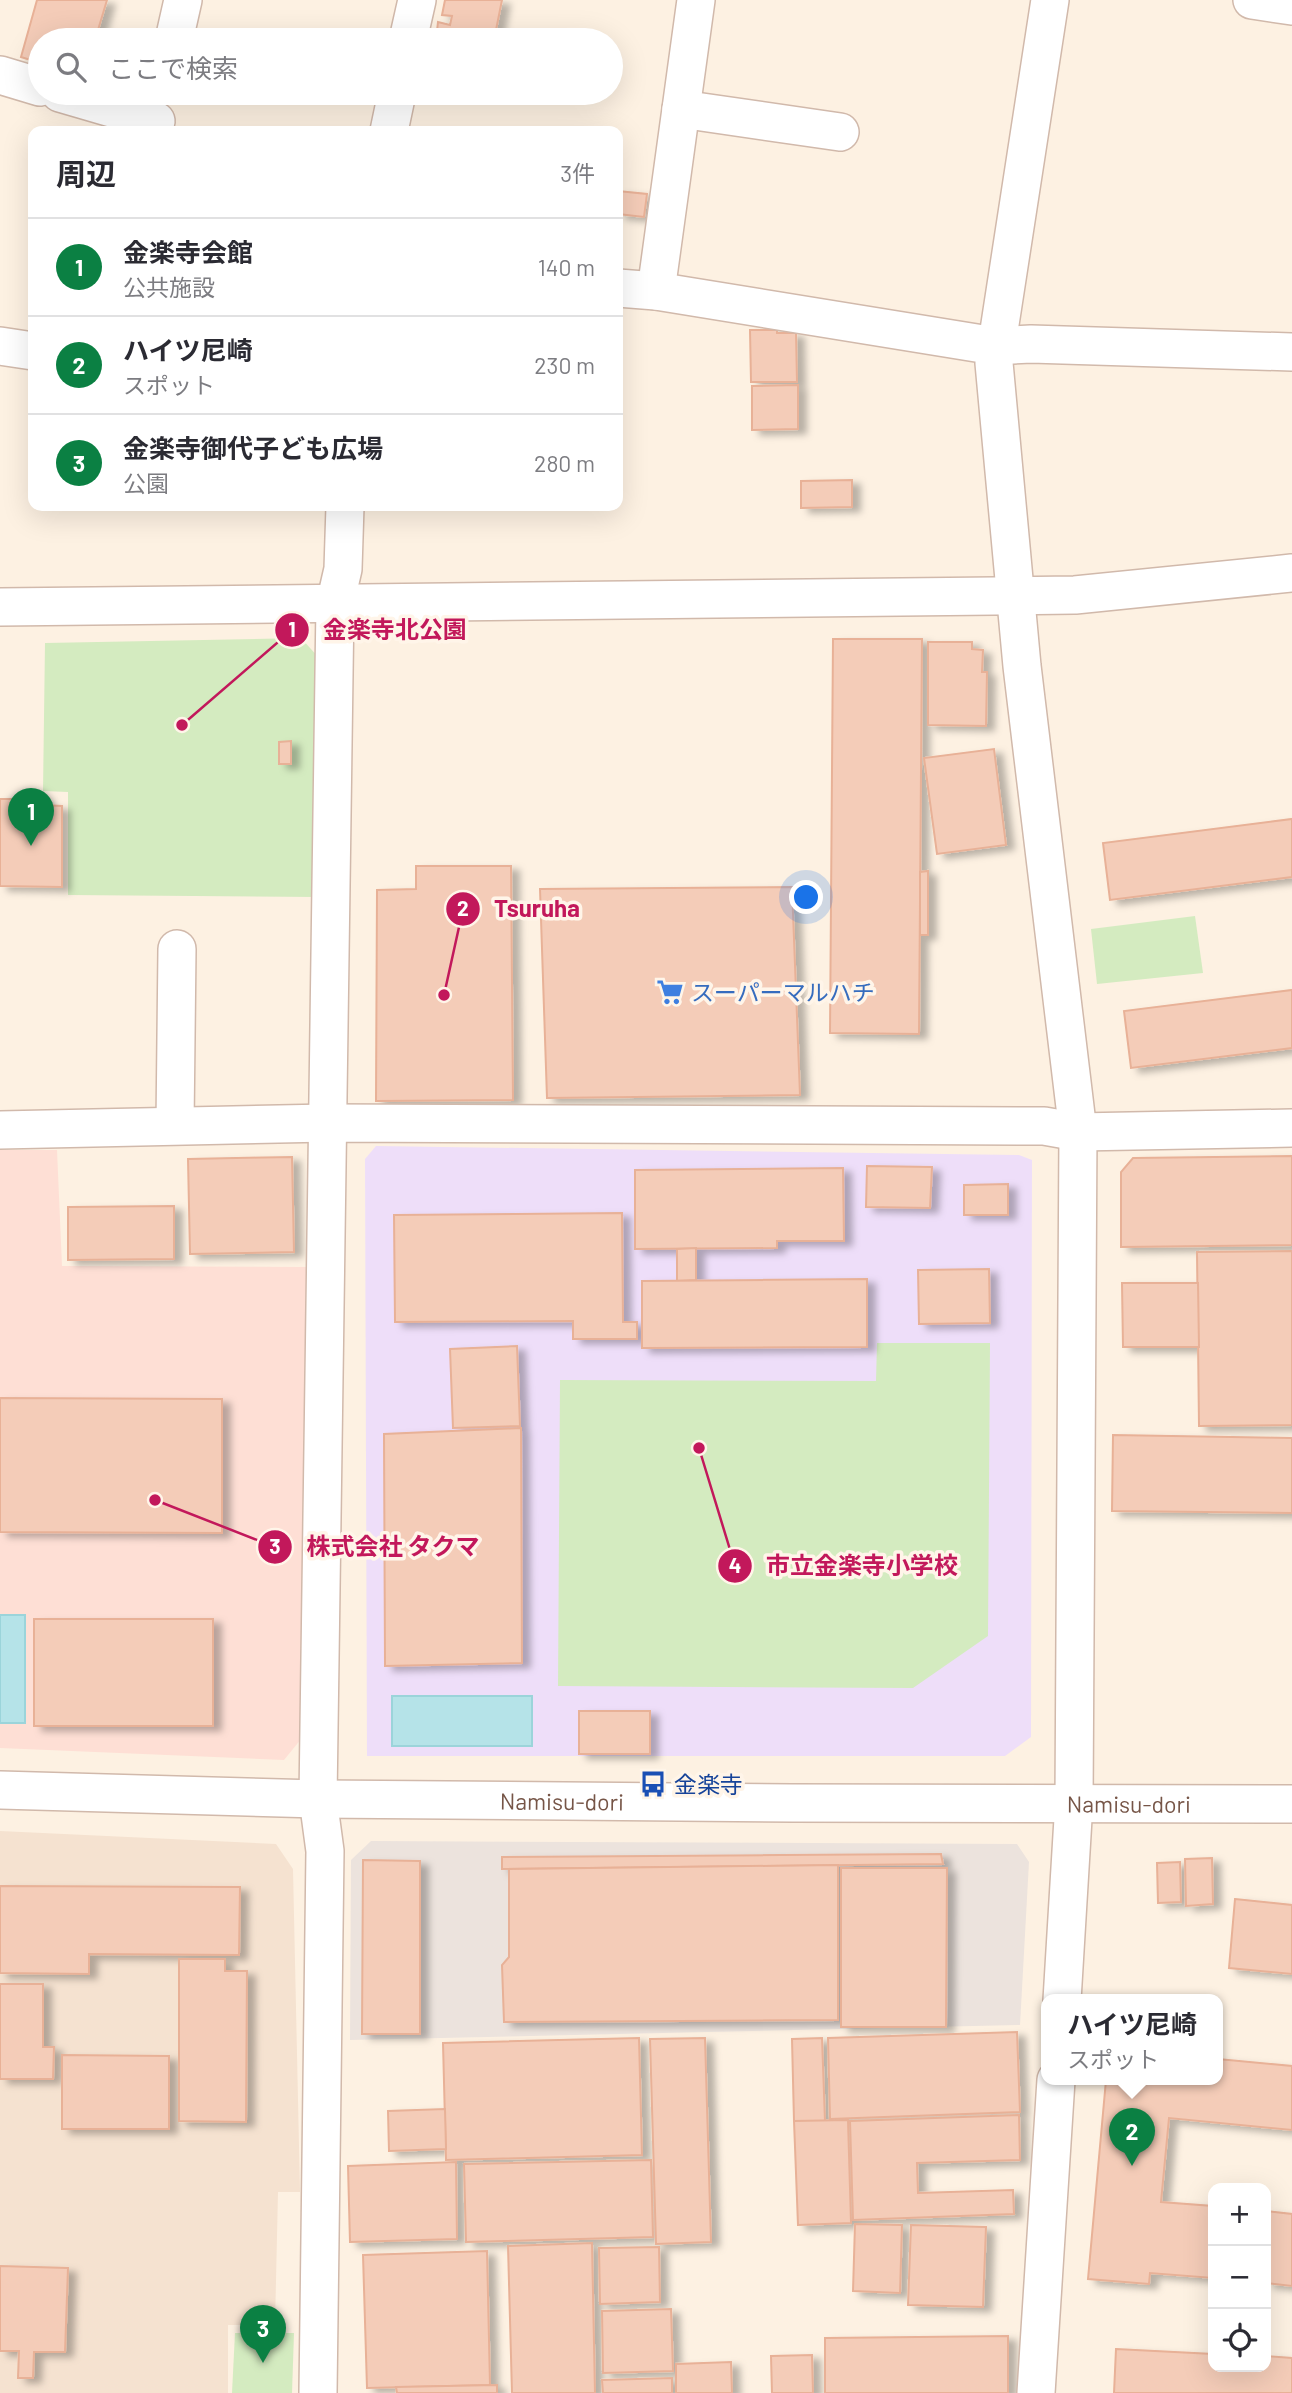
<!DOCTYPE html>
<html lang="ja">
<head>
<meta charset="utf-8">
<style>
  :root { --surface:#fff; --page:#f2f2f3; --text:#2b2b33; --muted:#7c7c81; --line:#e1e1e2; --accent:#0b8043 }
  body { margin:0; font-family:Barlow,"Noto Sans JP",sans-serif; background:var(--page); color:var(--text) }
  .controls { position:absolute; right:21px; bottom:21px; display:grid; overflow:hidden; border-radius:14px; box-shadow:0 7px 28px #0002 }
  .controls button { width:63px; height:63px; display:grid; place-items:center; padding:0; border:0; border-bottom:2px solid var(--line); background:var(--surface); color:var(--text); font:35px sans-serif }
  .you { position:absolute; left:807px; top:898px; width:24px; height:24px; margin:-18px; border:5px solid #fff; border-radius:50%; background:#1a73e8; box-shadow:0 0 0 10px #1a73e833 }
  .badge { display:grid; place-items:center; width:46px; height:46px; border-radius:50%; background:var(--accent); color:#fff; font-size:23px; font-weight:700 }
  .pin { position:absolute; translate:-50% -58px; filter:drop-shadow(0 2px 4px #0008) }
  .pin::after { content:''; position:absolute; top:37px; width:24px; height:21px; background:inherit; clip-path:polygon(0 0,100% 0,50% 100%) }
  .popup { position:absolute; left:1041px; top:1994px; width:182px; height:91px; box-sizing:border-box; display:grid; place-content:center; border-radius:14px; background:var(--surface); filter:drop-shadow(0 2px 5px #0005); font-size:23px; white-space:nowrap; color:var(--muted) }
  .popup b { font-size:26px; color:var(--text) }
  .popup::after { content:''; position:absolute; left:50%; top:100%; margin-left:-14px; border:14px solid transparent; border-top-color:var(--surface) }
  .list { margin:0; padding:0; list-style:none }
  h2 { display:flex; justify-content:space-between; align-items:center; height:91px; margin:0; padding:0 28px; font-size:30px }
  h2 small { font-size:23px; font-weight:400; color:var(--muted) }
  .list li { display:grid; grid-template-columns:46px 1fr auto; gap:21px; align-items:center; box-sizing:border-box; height:98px; padding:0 28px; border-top:2px solid var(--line) }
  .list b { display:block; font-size:26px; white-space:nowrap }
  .list p { margin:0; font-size:23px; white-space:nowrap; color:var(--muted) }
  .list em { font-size:23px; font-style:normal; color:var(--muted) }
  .icon { flex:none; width:38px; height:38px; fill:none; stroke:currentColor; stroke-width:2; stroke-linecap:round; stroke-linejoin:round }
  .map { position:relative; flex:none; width:1292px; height:2393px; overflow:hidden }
  .search { position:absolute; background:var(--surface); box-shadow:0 7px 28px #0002; left:28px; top:28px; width:595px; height:77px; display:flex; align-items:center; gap:18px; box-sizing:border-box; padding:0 24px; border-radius:38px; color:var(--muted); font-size:26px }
  .panel { position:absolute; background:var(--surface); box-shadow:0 7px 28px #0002; left:28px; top:126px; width:595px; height:385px; border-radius:14px }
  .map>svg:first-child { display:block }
</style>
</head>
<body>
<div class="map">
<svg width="1292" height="2393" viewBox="0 0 1292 2393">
  <defs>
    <filter id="shadow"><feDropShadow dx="8" dy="4.5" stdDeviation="3.5" flood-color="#0004"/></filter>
  </defs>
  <rect width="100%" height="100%" fill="#fdf1e2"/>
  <!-- residential -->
  <path fill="#f5e2d0" d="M0,1831l276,13 17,25 7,323h-22l-3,133h-47v68h-228z"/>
  <!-- commercial -->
  <path fill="#fedfd5" d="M0,1150h57l5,116 254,1 -10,466 -22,27 -284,-12z"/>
  <!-- industrial -->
  <path fill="#ece3dd" d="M371,1841l646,3 12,18 -9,163 -670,15 1,-180z"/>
  <!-- education -->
  <path fill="#eedef9" d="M376,1146l643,9 13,5 -1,577 -26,19h-638l-2,-597z"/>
  <!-- green -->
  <g fill="#d4ebc0">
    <path d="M301,638l19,21 -3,238 -249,-2v-103l-25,-1 2,-148z"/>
    <path d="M1195,916l8,57 -106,11 -6,-55z"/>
    <path d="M877,1343h113l-2,293 -75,52 -355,-2 2,-306 316,1z"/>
    <path d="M235,2333h59l-2,60h-60z"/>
  </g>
  <!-- water -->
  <g fill="#b5e3e8" stroke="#9bd4da" stroke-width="2">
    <rect x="0" y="1615" width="25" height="108"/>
    <rect x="392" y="1696" width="140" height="50"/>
  </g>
  <!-- building -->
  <g fill="#f4ccb8" stroke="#e8b197" stroke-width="2" filter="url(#shadow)">
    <path d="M37,0h70l-12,40h-55v23l-19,-6z"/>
    <path d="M445,0h57l-8,40h-58l2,-18 12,3 2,-9 -10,-1z"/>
    <path d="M618,191l29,3 -3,23 -26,-3z"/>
    <path d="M750,330h27v3h19l1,49h-46z"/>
    <path d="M798,385v44l-46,1v-44z"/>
    <path d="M852,480v27l-51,1v-27z"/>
    <path d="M833,639h89l-3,395 -89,-1z"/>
    <path d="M928,642h44v7l11,1 -1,22h5l-1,54 -58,-1z"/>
    <path d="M291,741v23h-12v-22z"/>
    <path d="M994,749l12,96 -69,9 -13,-96z"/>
    <path d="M0,799h43v6l19,1v81l-62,-1z"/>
    <path d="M1292,819v58l-182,23 -7,-57z"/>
    <path d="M416,866h95l2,234 -137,1 1,-211 39,-1z"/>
    <path d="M928,871v64h-8v-63z"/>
    <path d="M792,887l8,208 -253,3 -7,-209z"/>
    <path d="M1292,990v58l-161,20 -7,-57z"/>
    <path d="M1292,1156v89l-171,2v-75l12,-14z"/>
    <path d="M292,1157l2,95 -104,2 -2,-95z"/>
    <path d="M867,1166l65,1 -2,41 -64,-1z"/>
    <path d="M843,1168l1,73h-67v7l-142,1v-79z"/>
    <path d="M1008,1184v31h-44v-30z"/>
    <path d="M174,1206v53l-106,1v-53z"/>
    <path d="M622,1213l1,109h14v17h-64v-18l-178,1 -1,-107z"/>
    <path d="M696,1248v32l-19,1v-32z"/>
    <path d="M1292,1251v174l-93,1 -2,-174z"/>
    <path d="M989,1269l1,54 -71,1 -1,-54z"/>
    <path d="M867,1279v68l-225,1v-67z"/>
    <path d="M1122,1283h76l1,64h-76z"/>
    <path d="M517,1346l3,80 -67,2 -3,-79z"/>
    <path d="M0,1398l222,1v134l-222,-1z"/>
    <path d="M521,1428l1,235 -137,3 -1,-232z"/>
    <path d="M1113,1435l179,3v75l-180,-2z"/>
    <rect x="34" y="1619" width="179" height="107"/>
    <rect x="579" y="1711" width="71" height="43"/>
    <path d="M941,1854l2,10 -441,5v-12z"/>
    <path d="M1212,1858l1,46 -27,2 -1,-47z"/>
    <path d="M363,1860l57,1v173h-58z"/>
    <path d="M1180,1862l1,40 -23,1 -1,-40z"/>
    <path d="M838,1865v155l-334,2 -2,-57 7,-8v-88z"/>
    <path d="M841,1868h106l-1,159h-105z"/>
    <path d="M0,1886l240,1 -1,68 -150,-1v20l-89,-1z"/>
    <path d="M1235,1899l57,6v69l-63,-6z"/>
    <path d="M179,1959h46v12h22l-1,151 -67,-1z"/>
    <path d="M0,1984h43v63h11l-1,32h-53z"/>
    <path d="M1017,2032l3,80 -190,7 -2,-81z"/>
    <path d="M639,2038l3,117 -196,5 -3,-117z"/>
    <path d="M705,2038l6,204 -55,2 -6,-205z"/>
    <path d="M822,2038l3,83h-31l-2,-82z"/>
    <path d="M62,2055l107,1v73h-107z"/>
    <path d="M1218,2059l74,7v64l-123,-12 -8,84 52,4v72l-63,-5 -1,11 -61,-5 18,-199h112z"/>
    <path d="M445,2109l1,40 -57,2 -1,-40z"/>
    <path d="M1019,2115l1,45 -103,3 1,30 95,-3 1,24 -161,6 -3,-99z"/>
    <path d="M848,2120l3,103 -53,2 -4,-104z"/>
    <path d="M651,2160l2,77 -187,5 -2,-78z"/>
    <path d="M456,2162l1,77 -107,3 -2,-76z"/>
    <path d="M1266,2211l26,3v72l-26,-3z"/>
    <path d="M855,2224l47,1 -2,68 -47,-2z"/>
    <path d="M911,2225l75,2 -3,80 -75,-2z"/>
    <path d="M592,2243l3,150h-83l-4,-147z"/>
    <path d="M659,2247l1,55 -60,2 -1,-56z"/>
    <path d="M487,2251l3,134 -123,3 -4,-133z"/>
    <path d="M0,2266l68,2 -3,84h-31l-1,26h-15l1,-27h-19z"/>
    <path d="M671,2309l2,62 -70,2 -1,-62z"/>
    <path d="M1008,2336v57h-183v-55z"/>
    <path d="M1116,2349l97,5v13h53v-11l26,2v35h-178z"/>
    <path d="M812,2355l1,38h-41l-1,-37z"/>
    <path d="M731,2362l1,31h-56v-29z"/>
    <path d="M672,2378v15h-69l-1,-13z"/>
    <path d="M497,2385v8h-100l-1,-6z"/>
  </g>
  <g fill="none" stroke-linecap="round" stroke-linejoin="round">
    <!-- minor casing -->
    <g stroke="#d1b9ab" stroke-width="40">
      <g id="minor">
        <path d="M1050,0l-56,363 28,303 56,466 -4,670 -12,198"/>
        <path d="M1252,0l40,6"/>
        <path d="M174,40l9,-40"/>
        <path d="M408,40l9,-40"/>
        <path d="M0,75l40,12"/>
        <path d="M60,93l96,28"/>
        <path d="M681,109l159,23"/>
        <path d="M389,131l8,-38"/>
        <path d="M618,288l38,3 339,55 36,-2 261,8"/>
        <path d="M656,291l40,-291"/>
        <path d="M0,346l33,5"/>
        <path d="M0,607l1075,-12 217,-22"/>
        <path d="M175,1125l2,-176"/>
        <path d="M0,1130l328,-7 716,3 34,6 214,-4"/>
        <path id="s1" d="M0,1790l318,9 474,4 500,1"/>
        <path d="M318,2393l7,-542 -7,-52 17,-1195 8,-35 2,-63"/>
        <path d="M1036,2393l20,-313"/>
      </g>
    </g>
    <!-- minor -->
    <use href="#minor" stroke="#fff" stroke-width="37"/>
  </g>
  <!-- icons -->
  <defs>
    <g id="supermarket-bare" transform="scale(2.1)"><path d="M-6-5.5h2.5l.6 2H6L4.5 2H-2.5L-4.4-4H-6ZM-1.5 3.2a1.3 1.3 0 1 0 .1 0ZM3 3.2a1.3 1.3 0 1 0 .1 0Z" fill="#3f7fe0" stroke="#fff5e9" stroke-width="2.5" paint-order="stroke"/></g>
    <g id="bus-bare" transform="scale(2.1)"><path d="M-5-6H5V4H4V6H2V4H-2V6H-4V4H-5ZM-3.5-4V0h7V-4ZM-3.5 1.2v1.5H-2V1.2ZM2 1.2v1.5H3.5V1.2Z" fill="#1a4fb4" stroke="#fff5e9" stroke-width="2.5" paint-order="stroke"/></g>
  </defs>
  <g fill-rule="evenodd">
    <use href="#supermarket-bare" x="670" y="992"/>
    <use href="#bus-bare" x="653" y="1784"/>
  </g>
  <g text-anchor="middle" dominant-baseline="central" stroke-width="7" stroke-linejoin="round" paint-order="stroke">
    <!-- shop labels -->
    <g font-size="23" fill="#366cbe" stroke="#fff5e9" text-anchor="start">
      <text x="691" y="992">スーパーマルハチ</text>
    </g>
    <!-- transit labels -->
    <g font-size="23" fill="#164399" stroke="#fff5e9" text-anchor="start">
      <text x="674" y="1784">金楽寺</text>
    </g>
    <!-- street labels -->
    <g font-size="23" fill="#765547" stroke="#fff5e9">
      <text stroke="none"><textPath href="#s1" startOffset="562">Namisu-dori</textPath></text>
      <text stroke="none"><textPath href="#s1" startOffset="1129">Namisu-dori</textPath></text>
    </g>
  </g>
  <!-- callouts -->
  <path fill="none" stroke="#c2185b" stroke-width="2.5" d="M182 725L292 630M444 995L463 909M155 1500L275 1547M699 1448L735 1566"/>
  <g fill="#c2185b" stroke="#fff5e9" stroke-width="2.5">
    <circle cx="182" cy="725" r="7"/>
    <circle cx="444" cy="995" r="7"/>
    <circle cx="155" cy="1500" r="7"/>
    <circle cx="699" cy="1448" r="7"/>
    <circle cx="292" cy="630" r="18"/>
    <circle cx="463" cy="909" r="18"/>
    <circle cx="275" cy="1547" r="18"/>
    <circle cx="735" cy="1566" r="18"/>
  </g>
  <g font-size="21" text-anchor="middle" font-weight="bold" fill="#fff">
    <text x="292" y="637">1</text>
    <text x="463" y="916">2</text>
    <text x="275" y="1554">3</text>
    <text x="735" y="1573">4</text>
  </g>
  <g font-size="24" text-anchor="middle" font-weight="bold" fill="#c2185b" stroke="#fff5e9" stroke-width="7" stroke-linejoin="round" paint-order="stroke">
    <text x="395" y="638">金楽寺北公園</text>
    <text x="537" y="917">Tsuruha</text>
    <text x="393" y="1555">株式会社 タクマ</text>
    <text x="862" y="1574">市立金楽寺小学校</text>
  </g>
</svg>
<div class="controls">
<button>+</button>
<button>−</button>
<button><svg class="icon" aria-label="locate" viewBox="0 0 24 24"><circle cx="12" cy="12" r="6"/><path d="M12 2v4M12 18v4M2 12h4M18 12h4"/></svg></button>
</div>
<div class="you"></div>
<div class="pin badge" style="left:31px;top:846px">1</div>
<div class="pin badge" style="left:1132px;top:2166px">2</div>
<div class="popup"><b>ハイツ尼崎</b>スポット</div>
<div class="pin badge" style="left:263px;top:2363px">3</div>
<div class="search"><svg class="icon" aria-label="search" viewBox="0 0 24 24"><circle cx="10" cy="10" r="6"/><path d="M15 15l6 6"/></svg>ここで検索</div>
<section class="panel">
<h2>周辺<small>3件</small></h2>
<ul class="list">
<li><span class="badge">1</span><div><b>金楽寺会館</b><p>公共施設</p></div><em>140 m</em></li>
<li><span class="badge">2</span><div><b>ハイツ尼崎</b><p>スポット</p></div><em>230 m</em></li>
<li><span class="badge">3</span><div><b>金楽寺御代子ども広場</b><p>公園</p></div><em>280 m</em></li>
</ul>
</section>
</div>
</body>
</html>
